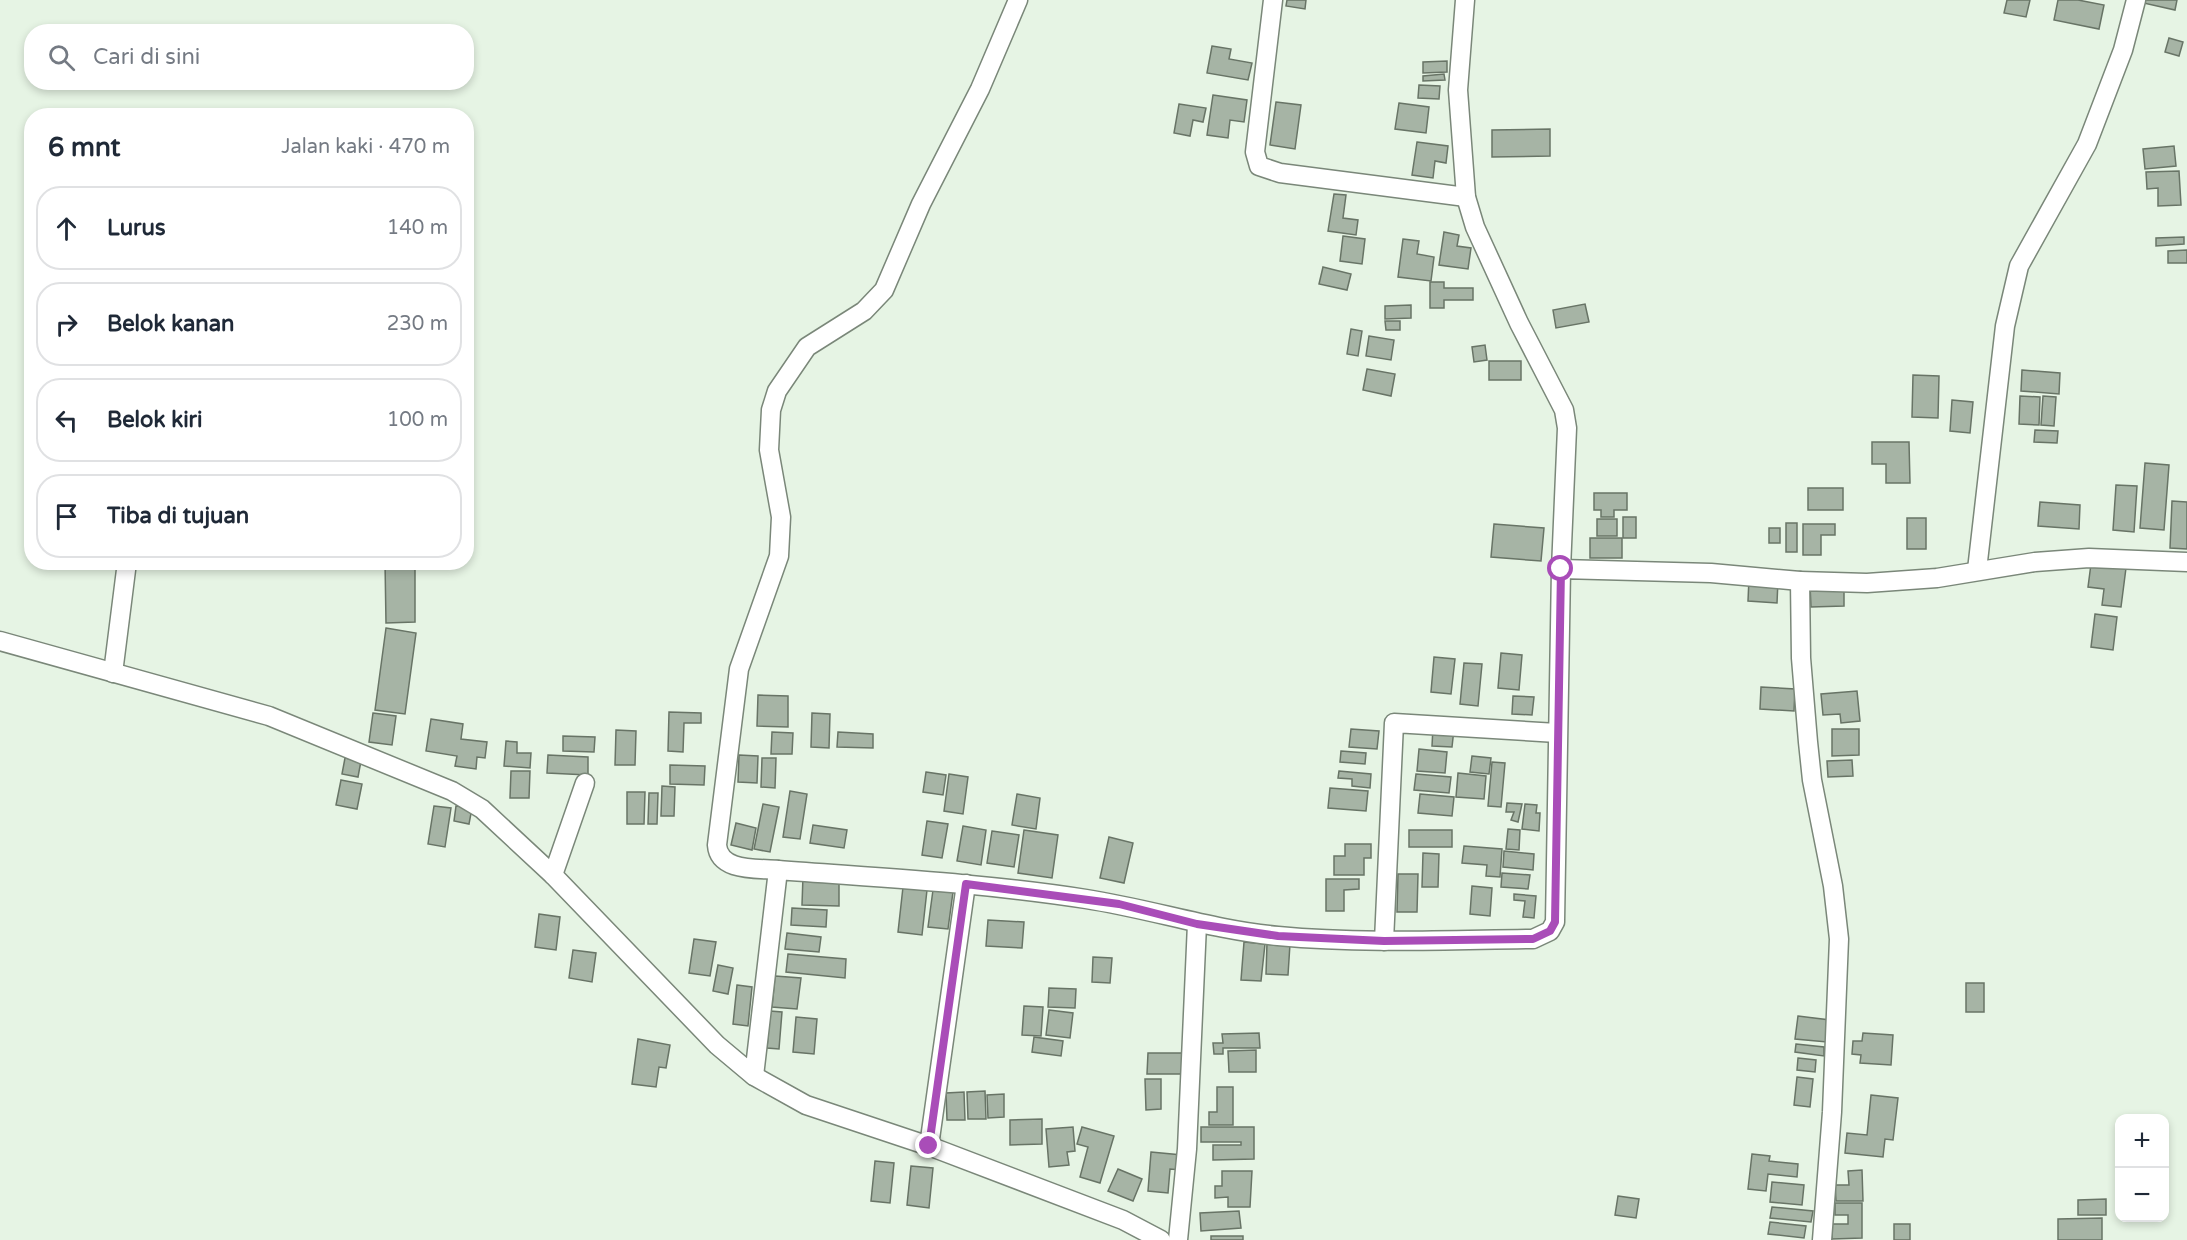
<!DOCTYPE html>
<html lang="id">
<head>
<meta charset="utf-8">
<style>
  :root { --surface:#fff; --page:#f6f6f7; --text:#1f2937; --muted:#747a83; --line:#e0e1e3 }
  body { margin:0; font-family:"Varela Round",sans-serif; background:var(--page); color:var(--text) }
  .controls { position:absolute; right:18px; bottom:18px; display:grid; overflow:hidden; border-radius:12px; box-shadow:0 3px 9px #0003 }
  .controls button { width:54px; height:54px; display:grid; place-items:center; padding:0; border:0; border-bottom:2px solid var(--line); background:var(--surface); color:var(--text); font:30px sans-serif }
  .stop { position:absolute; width:18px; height:18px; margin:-14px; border:4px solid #a94db8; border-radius:50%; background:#fff }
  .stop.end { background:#a94db8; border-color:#fff; box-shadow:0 2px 6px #0008 }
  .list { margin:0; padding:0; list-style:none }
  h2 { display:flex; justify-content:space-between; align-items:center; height:78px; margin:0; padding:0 24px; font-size:26px }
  h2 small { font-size:20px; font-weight:400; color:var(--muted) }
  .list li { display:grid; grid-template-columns:39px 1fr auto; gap:18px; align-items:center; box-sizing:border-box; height:84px; margin:0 12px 12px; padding:0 12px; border:2px solid var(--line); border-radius:24px }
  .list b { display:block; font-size:22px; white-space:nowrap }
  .list em { font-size:20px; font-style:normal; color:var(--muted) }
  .icon { flex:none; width:33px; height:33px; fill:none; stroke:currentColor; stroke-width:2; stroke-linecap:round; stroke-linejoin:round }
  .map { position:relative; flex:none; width:2187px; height:1240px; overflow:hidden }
  .search { position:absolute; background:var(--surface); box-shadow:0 3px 9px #0003; left:24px; top:24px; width:450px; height:66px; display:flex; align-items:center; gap:15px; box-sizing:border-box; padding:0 21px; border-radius:24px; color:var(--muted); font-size:22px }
  .panel { position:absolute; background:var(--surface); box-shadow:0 3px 9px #0003; left:24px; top:108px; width:450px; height:462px; border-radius:24px }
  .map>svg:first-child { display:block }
</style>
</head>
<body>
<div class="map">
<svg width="2187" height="1240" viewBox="0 0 2187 1240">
  <rect width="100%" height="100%" fill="#e6f4e4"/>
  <!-- building -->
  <g fill="#a6b4a5" stroke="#687466" stroke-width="1.5">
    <path d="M1287,0h19l-1,9 -19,-3z"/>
    <path d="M2007,0h23l-4,17 -22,-4z"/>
    <path d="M2058,0h20l26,5 -5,24 -45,-9z"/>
    <path d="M2139,0h38l-2,10 -36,-8z"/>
    <path d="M2169,38l14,4 -4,14 -14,-4z"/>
    <path d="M1212,46l19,3 -2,10 23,4 -4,17 -41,-7z"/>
    <path d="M1447,61v11l-24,1v-11z"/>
    <path d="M1444,74l1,6 -22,1v-5z"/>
    <path d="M1419,85l21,1 -1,13 -21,-1z"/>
    <path d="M1213,95l34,5 -3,22 -14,-2 -2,18 -21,-3z"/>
    <path d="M1276,102l25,3 -6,44 -25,-4z"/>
    <path d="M1399,103l30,4 -3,26 -31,-4z"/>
    <path d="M1179,104l27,4 -3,14 -10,-2 -3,16 -16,-3z"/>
    <path d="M1550,129v27l-58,1v-27z"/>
    <path d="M1417,142l31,4 -2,17 -11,-2 -2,17 -21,-3z"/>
    <path d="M2174,146l2,20 -31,3 -2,-20z"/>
    <path d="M2179,171l2,34 -23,1v-18l-11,1 -1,-17z"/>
    <path d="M1334,194l12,1 -3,23 15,2 -2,15 -28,-4z"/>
    <path d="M1444,232l15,3 -2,11 14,2 -3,21 -29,-4z"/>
    <path d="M1343,236l22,3 -3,25 -22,-3z"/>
    <path d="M2184,237v7l-28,2v-8z"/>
    <path d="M1403,239l16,2 -2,13 17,3 -3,24 -33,-4z"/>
    <path d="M2187,250v13h-19v-12z"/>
    <path d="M1323,267l28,7 -4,16 -28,-6z"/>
    <path d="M1430,282h14v6h29v12h-29v8h-14z"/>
    <path d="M1585,304l4,18 -33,6 -3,-18z"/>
    <path d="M1411,305v13l-26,1v-13z"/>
    <path d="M1385,321h15v9h-14z"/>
    <path d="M1351,329l11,2 -4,25 -11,-2z"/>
    <path d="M1369,336l25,4 -3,20 -25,-4z"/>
    <path d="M1485,345l2,15 -13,2 -2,-15z"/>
    <rect x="1489" y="361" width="32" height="19"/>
    <path d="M1367,369l28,5 -4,22 -28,-6z"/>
    <path d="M2022,370l38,3 -1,21 -38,-3z"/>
    <path d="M1913,375l26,1 -1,42 -26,-1z"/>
    <path d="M2020,396l20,1 -1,28 -20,-1z"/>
    <path d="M2043,396l13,1 -2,29 -13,-1z"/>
    <path d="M1952,400l21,2 -3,31 -20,-2z"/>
    <path d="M2035,430l23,1 -1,12 -23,-1z"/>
    <path d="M1872,442h37l1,41h-24v-19h-14z"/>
    <path d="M2145,463l24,2 -5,65 -24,-2z"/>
    <path d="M2116,485l21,1 -3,46 -21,-2z"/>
    <rect x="1808" y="488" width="35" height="22"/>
    <path d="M1594,493h33v17h-13v7h-13v-7h-7z"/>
    <path d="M2172,501l15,1v47l-17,-1z"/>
    <path d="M2040,502l40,3 -1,24 -41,-3z"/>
    <rect x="1623" y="517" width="13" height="21"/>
    <rect x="1907" y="518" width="19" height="31"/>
    <rect x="1597" y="519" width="20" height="17"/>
    <rect x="1786" y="523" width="11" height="29"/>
    <path d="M1494,524l50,4 -3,33 -50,-4z"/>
    <path d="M1803,524h32v11h-14v20h-18z"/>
    <rect x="1769" y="528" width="11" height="15"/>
    <rect x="1590" y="538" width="32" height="20"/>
    <path d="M385,562h30v60l-29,1z"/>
    <path d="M2091,564l35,4 -5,39 -19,-2 2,-16 -16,-2z"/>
    <path d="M1749,578l29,2 -1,23 -29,-2z"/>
    <path d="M1844,584v22l-33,1 -1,-22z"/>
    <path d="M2095,614l22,3 -4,33 -22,-3z"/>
    <path d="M386,628l30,5 -11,81 -30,-4z"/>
    <path d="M1501,653l21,2 -3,35 -21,-2z"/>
    <path d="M1434,657l21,2 -4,35 -20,-2z"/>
    <path d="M1464,663l18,1 -4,42 -18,-2z"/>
    <path d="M1761,687l34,2 -1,22 -34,-2z"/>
    <path d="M1857,691l3,30 -19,2 -1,-9 -17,1 -2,-21z"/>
    <path d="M758,695l30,1v31l-31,-1z"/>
    <path d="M1513,696l21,1 -2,18 -20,-1z"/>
    <path d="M669,712l32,1v10h-17l-1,29 -15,-1z"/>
    <path d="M373,713l23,3 -4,29 -23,-3z"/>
    <path d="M812,713l18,1 -1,34 -18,-1z"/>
    <path d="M431,719l32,5 -2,15 26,3 -2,16 -8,-1 -1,12 -21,-3 2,-10 -31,-5z"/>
    <path d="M1433,727l21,2 -2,18 -20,-1z"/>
    <path d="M1351,729l28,2 -2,18 -28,-2z"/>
    <path d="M1832,729h27v26l-27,1z"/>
    <path d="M616,730l20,1 -1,34h-20z"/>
    <path d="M772,732l21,1 -1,21h-21z"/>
    <path d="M838,732l35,2v14l-36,-1z"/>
    <path d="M563,736l32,1 -1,15 -31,-1z"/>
    <path d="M506,741l11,1v11h14l-1,15 -26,-2z"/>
    <path d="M1419,749l28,3 -2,21 -28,-2z"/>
    <path d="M1341,751l25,2 -1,11 -25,-2z"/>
    <path d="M548,755l40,2v18l-41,-2z"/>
    <path d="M739,755l19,1 -1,27 -19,-1z"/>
    <path d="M1472,756l19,2 -2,16 -19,-2z"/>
    <path d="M345,758l16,3 -3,16 -16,-3z"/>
    <path d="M762,758h14l-1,30 -14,-1z"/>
    <path d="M1852,760l1,16 -25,1 -1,-16z"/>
    <path d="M1492,762l13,1 -4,44 -13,-1z"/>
    <path d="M670,765l35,1 -1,19 -34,-1z"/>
    <path d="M511,771h19l-1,27h-19z"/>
    <path d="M1339,771l32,3 -1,14 -18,-2v-7l-14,-1z"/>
    <path d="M926,772l20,3 -3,20 -20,-3z"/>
    <path d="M1458,773l28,3 -2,23 -28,-2z"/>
    <path d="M949,774l19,3 -5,37 -19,-3z"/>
    <path d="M1416,774l35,3 -2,16 -35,-3z"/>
    <path d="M341,780l21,4 -5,25 -21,-4z"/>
    <path d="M662,786l13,1 -1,29h-13z"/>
    <path d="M1330,788l38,3 -2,20 -38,-3z"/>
    <path d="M790,791l17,3 -7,45 -17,-2z"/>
    <path d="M627,792h18l-1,32h-17z"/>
    <path d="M649,793h9l-1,31h-9z"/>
    <path d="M1017,794l23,4 -4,31 -24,-4z"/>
    <path d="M1420,794l34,3 -2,19 -34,-3z"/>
    <path d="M1507,803l15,1 -4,18 -7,-2 3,-8h-8z"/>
    <path d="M763,804l16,3 -9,45 -16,-3z"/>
    <path d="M1525,804l12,1 -1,8h4l-1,18 -17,-2z"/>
    <path d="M434,806l17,2 -6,39 -17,-3z"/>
    <path d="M456,806l16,2 -3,16 -15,-3z"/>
    <path d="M927,821l21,3 -6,34 -20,-3z"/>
    <path d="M736,823l20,5 -4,22 -21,-5z"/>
    <path d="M813,825l34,5 -3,18 -34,-5z"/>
    <path d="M963,826l23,4 -5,35 -24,-4z"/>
    <path d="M1508,829l12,1 -1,20 -13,-1z"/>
    <path d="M1024,830l34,5 -6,43 -34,-5z"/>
    <rect x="1409" y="830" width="43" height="17"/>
    <path d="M992,831l27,4 -5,32 -27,-4z"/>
    <path d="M1109,837l24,6 -9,40 -24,-5z"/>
    <path d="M1345,844h26v14h-7v17h-30v-19h11z"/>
    <path d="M1464,846l38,3 -2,28 -14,-1 1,-11 -25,-2z"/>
    <path d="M1504,851l30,3 -1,16 -30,-3z"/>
    <path d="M1423,853l16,1 -1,33h-16z"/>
    <path d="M1502,873l28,2 -2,14 -27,-2z"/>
    <path d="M1398,874h20l-1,38h-20z"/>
    <path d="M803,876l36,1v29l-37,-1z"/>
    <path d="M1326,879h33v10l-15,1v21h-18z"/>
    <path d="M1472,886l20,2 -2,28 -20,-2z"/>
    <path d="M903,887l24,3 -5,45 -24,-3z"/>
    <path d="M933,890l20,2 -5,37 -20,-2z"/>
    <path d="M1514,894l22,2 -2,22 -11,-1 2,-16 -11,-1z"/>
    <path d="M792,908l35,2 -1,17 -35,-2z"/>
    <path d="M539,914l21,3 -4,33 -21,-3z"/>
    <path d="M988,920l36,2 -2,26 -36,-2z"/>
    <path d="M787,933l34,4 -2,15 -34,-3z"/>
    <path d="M694,939l22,3 -6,34 -21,-3z"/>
    <path d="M1244,942l21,2 -4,37 -20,-1z"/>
    <path d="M1267,943l23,1 -2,31 -22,-1z"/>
    <path d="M573,950l23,3 -4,29 -23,-4z"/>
    <path d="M788,954l58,5 -1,19 -59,-6z"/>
    <path d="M1093,957l19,1 -2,25 -18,-1z"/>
    <path d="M718,965l15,3 -5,26 -15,-3z"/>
    <path d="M775,976l26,2 -4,31 -25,-2z"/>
    <rect x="1966" y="983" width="18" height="29"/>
    <path d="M737,985l15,2 -4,39 -15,-2z"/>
    <path d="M1049,988l27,1 -1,19 -27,-1z"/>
    <path d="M1024,1006l19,1 -2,29 -19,-1z"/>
    <path d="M1049,1010l24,3 -3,25 -24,-3z"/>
    <path d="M770,1011l12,1 -3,37 -12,-1z"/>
    <path d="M1798,1016l32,4 -3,22 -32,-3z"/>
    <path d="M796,1017l21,2 -3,35 -21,-2z"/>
    <path d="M1259,1033l1,15h-37v6h-9l-1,-11h10l-1,-9z"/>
    <path d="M1863,1033l30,2 -2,30 -31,-2 1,-8 -9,-1 1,-13h9z"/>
    <path d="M1034,1037l29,4 -2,15 -29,-4z"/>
    <path d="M638,1039l32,6 -4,23 -7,-1 -3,20 -24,-3z"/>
    <path d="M1796,1044l28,3v9l-29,-4z"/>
    <path d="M1256,1050v22h-27l-1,-21z"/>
    <path d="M1148,1053h34v21h-35z"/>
    <path d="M1798,1058l18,2 -1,12 -18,-2z"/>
    <path d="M1797,1077l16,2 -3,28 -16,-2z"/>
    <path d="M1145,1079h16v30l-15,1z"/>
    <path d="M1217,1087h16v38h-24v-13h8z"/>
    <path d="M985,1091l1,28h-18l-1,-27z"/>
    <path d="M964,1092l1,28h-18l-1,-27z"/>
    <path d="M1004,1094v23l-16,1 -1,-23z"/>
    <path d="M1871,1095l27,3 -5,42 -8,-1 -2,18 -38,-4 2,-20 20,2z"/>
    <path d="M1042,1119v25l-32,1v-25z"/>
    <path d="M1073,1127l2,24 -8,1 2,13 -20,2 -3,-38z"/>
    <path d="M1082,1127l32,9 -14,47 -20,-6 8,-30 -11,-3z"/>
    <path d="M1201,1127h53v32l-41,1v-15h28v-3h-40z"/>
    <path d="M1151,1152l31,3 -1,15 -11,-1 -2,24 -20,-2z"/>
    <path d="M1752,1154l18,2 -1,5 29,3 -1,13 -29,-3 -2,17 -18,-2z"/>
    <path d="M875,1161l19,2 -4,40 -19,-2z"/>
    <path d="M911,1166l22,2 -4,40 -22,-3z"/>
    <path d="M1118,1169l24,10 -9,22 -25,-10z"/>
    <path d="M1862,1170l1,31h-27l-1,-16h14l-1,-14z"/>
    <path d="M1222,1171h30l-2,36h-22v-10l-13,1v-12h7z"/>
    <path d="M1772,1182l32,3 -2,20 -32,-3z"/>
    <path d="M1618,1196l21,3 -3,19 -21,-3z"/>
    <path d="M2106,1199v16h-28v-15z"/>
    <path d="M1835,1203h27v35l-30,1 -1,-15h17v-9h-13z"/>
    <path d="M1772,1207l41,4 -2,11 -41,-4z"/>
    <path d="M1239,1211l2,17 -40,3 -1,-18z"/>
    <path d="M2102,1218v22h-44v-21z"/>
    <path d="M1770,1222l36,4 -2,12 -36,-4z"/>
    <rect x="1894" y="1224" width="16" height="16"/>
    <rect x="1211" y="1236" width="32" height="4"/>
  </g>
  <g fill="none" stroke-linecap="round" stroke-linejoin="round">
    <!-- minor casing -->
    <g stroke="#7a8779" stroke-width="21">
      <g id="minor">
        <path d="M1273,0l-18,152 4,14 21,7 186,24"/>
        <path d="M1465,0l-7,90 8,107 9,30 44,96 45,87 3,18 -6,141"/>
        <path d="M1977,570l28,-244 14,-60 68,-122 36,-94 13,-50"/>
        <path d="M0,641l269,75 183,75 30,18 71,66 164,170 37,31 52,29 123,41 194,74 38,20"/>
        <path d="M113,673l14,-111"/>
        <path d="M778,870c-21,-2 -59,2 -61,-25l22,-176 40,-113 2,-39 -12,-67 2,-40 6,-19 30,-44 57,-36 20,-21 37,-86 59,-115 38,-89"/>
        <path d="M553,875l32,-92"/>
        <path d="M1384,941l10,-218 163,10"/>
        <path d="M754,1076l24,-206c103,8 206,13 308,29 65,10 127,31 192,37 85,8 170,4 255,3l17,-8 5,-9 6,-353 150,4 89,8"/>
        <path d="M929,1146l37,-262"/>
        <path d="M1178,1240l9,-91 10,-225"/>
        <path d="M1822,1240l10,-128 7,-173 -6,-53 -21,-106 -4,-38 -7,-84 -1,-77 67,2 70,-5 98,-16 54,-4 98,4"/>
      </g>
    </g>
    <!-- minor -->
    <use href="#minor" stroke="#fff" stroke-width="18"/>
  </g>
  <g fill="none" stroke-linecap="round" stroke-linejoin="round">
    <!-- route -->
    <path stroke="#a94db8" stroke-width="8" d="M929,1146l37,-262 153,20 78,20 81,12 106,5 149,-2 17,-8 5,-9 6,-353"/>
  </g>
</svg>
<div class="controls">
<button>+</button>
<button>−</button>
</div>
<div class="stop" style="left:1561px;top:569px"></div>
<div class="stop end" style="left:929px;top:1146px"></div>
<div class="search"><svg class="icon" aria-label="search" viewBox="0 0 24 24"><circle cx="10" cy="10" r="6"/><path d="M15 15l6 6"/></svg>Cari di sini</div>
<section class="panel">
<h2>6 mnt<small>Jalan kaki · 470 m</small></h2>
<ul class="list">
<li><svg class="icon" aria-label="ahead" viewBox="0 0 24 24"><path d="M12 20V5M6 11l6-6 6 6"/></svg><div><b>Lurus</b></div><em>140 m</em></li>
<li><svg class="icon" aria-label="right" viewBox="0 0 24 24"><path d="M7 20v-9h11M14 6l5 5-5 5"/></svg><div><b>Belok kanan</b></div><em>230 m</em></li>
<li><svg class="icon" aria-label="left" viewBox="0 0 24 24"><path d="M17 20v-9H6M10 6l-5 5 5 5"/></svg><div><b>Belok kiri</b></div><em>100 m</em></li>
<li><svg class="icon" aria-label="arrive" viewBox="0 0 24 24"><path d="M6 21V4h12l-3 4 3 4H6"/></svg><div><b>Tiba di tujuan</b></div></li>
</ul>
</section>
</div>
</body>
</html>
